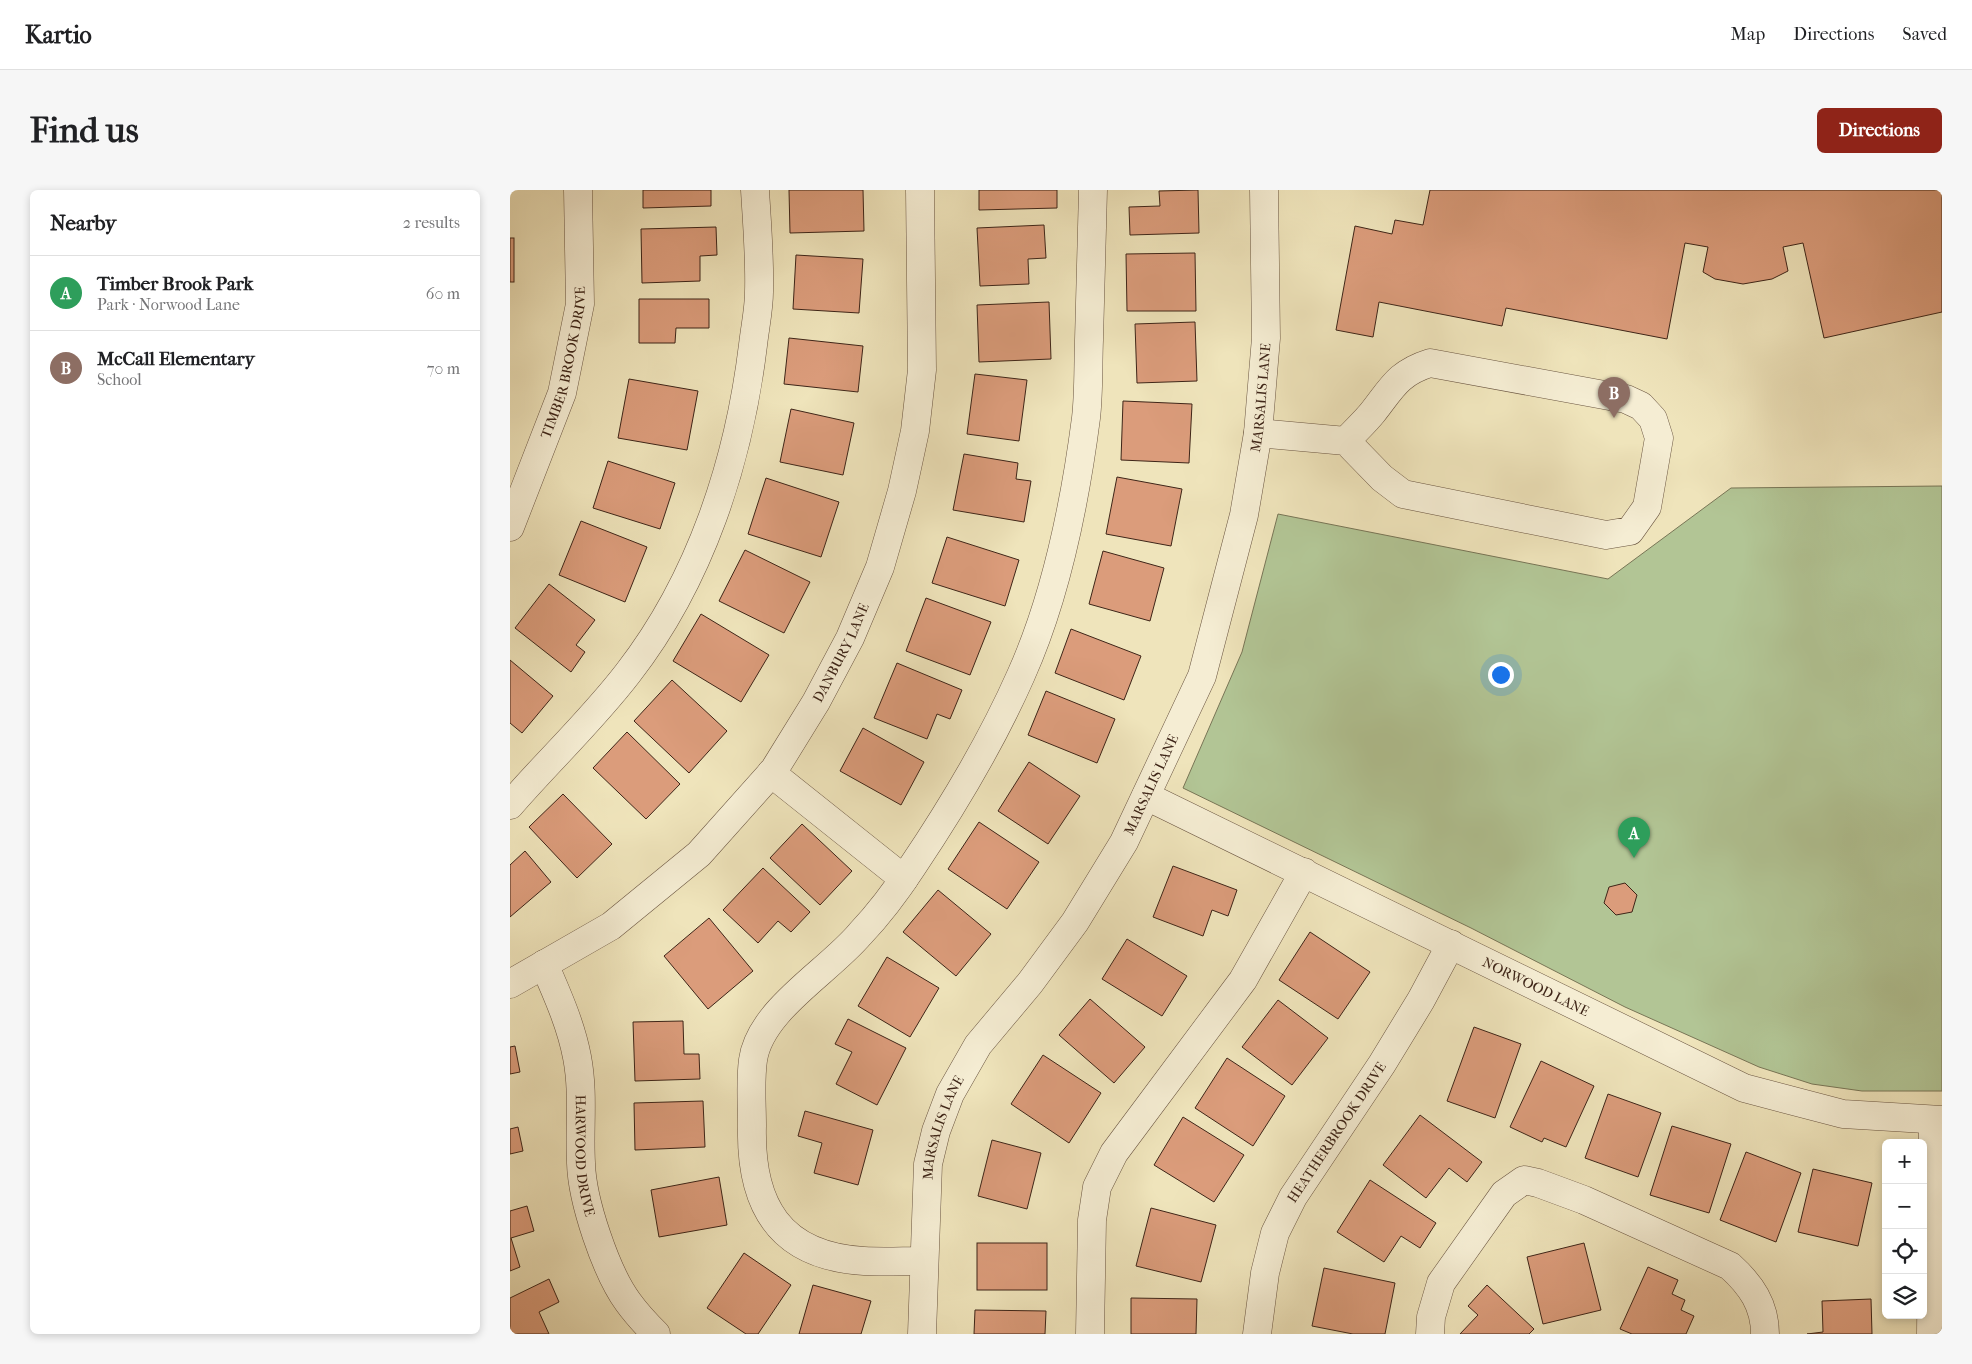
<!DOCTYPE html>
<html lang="en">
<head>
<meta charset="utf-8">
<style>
  :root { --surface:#fff; --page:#f6f6f6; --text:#202124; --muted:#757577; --line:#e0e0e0; --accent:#8f2418 }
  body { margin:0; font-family:"IM FELL French Canon",serif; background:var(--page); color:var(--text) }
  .controls { position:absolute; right:15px; bottom:15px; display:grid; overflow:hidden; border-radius:8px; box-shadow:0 2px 8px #0003 }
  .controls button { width:45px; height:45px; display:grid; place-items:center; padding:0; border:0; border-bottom:1px solid var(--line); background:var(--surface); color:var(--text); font:25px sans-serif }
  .you { position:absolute; left:990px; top:484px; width:18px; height:18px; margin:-12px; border:4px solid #fff; border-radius:50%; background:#1a73e8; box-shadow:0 0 0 8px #1a73e833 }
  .badge { display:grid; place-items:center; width:32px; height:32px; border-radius:50%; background:var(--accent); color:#fff; font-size:16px; font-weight:700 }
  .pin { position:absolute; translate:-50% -41px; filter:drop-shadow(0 1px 2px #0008) }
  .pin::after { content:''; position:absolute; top:26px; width:18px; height:15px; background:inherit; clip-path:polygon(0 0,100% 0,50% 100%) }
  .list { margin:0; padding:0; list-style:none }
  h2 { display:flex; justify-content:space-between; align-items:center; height:65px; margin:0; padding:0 20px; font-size:21px }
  h2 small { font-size:16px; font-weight:400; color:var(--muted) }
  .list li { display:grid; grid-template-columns:32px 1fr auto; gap:15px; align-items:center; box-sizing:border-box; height:75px; padding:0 20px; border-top:1px solid var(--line) }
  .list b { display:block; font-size:19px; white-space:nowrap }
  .list p { margin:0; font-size:16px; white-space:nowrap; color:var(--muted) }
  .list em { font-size:16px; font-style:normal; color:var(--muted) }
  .icon { flex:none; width:28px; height:28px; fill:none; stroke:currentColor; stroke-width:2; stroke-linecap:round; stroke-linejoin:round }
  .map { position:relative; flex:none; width:1432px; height:1144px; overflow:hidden; border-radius:8px }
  header { display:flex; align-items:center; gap:30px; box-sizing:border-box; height:70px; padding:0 25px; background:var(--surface); border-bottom:1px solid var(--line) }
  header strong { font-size:24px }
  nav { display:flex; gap:28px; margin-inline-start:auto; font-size:18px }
  .intro { display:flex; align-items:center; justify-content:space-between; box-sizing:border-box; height:120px; padding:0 30px }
  h1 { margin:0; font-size:35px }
  .button { padding:12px 22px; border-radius:8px; background:var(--accent); color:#fff; font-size:18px; font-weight:700 }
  main { display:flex; gap:30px; padding:0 30px }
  aside { flex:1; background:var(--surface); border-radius:8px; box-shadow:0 2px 8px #0003 }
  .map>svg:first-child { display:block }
</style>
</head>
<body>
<header>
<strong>Kartio</strong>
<nav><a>Map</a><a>Directions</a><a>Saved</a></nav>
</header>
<div class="intro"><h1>Find us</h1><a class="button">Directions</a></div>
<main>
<aside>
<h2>Nearby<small>2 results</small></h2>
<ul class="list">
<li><span class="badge" style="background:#2e9e5b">A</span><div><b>Timber Brook Park</b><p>Park · Norwood Lane</p></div><em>60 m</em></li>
<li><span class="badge" style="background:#8d6e63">B</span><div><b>McCall Elementary</b><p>School</p></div><em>70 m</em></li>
</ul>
</aside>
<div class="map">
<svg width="1432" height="1144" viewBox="0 0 1432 1144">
  <rect width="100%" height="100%" fill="#efe4bb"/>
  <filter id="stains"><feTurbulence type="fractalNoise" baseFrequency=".004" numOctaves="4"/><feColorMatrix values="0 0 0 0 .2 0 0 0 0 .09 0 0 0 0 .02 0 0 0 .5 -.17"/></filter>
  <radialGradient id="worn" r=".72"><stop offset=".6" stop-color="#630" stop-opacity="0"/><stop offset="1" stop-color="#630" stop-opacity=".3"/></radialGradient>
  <!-- green -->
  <path fill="#b2c595" stroke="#787556" d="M1432,296v605h-80l-50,-7 -53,-17 -134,-60 -154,-79 -288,-140 59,-136 36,-138 330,65 123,-91z"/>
  <!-- building -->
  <g fill="#db9c7b" stroke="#3e2518">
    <path d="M133,0h68v16l-68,2z"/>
    <path d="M279,0h74l1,41 -74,2z"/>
    <path d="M469,0h78v18l-78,2z"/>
    <path d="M688,0l1,43 -69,2 -1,-28 31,-1 -1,-15z"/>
    <path d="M920,0h512v122l-118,26 -21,-95 -20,4 5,24 -16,8 -29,5 -28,-5 -12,-7 5,-25 -23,-4 -18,96 -161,-31 -4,18 -123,-24 -6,35 -37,-7 19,-104 37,8 3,-14 28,5z"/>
    <path d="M534,35l2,33 -18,1 1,25 -49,2 -3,-58z"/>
    <path d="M206,37l1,28 -17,1v25l-58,2 -1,-54z"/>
    <rect x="0" y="48" width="4" height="44"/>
    <path d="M685,63l1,58h-69l-1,-57z"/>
    <path d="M286,65l67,4 -4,54 -66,-4z"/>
    <path d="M129,109h70v29h-33l-1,15h-36z"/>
    <path d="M539,112l2,57 -72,3 -2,-57z"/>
    <path d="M685,132l2,59 -60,2 -2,-59z"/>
    <path d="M279,148l74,8 -5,46 -74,-8z"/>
    <path d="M465,184l52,6 -8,61 -52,-7z"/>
    <path d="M119,189l69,12 -11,59 -69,-12z"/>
    <path d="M613,211l69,3 -3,59 -68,-3z"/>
    <path d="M281,219l63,14 -11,52 -63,-13z"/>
    <path d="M454,264l54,9 -2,16 15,2 -7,41 -71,-12z"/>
    <path d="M98,271l67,22 -15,46 -67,-21z"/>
    <path d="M607,287l65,12 -11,57 -65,-12z"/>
    <path d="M256,288l73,24 -18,55 -73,-23z"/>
    <path d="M71,331l66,26 -22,55 -66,-27z"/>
    <path d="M437,347l72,23 -14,46 -73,-23z"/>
    <path d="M235,360l65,32 -26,51 -65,-32z"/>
    <path d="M593,361l61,17 -14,53 -61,-17z"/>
    <path d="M39,394l46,36 -19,25 9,7 -14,20 -56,-44z"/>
    <path d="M416,408l65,24 -21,53 -64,-24z"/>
    <path d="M191,424l68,41 -28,47 -68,-41z"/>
    <path d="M561,439l70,27 -17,44 -69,-27z"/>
    <path d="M0,470l43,36 -31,37 -12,-10z"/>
    <path d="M387,473l65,27 -12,29 -13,-5 -10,25 -53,-21z"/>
    <path d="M162,490l55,51 -38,42 -55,-52z"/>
    <path d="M536,501l69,28 -18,44 -69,-28z"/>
    <path d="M353,538l61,34 -23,43 -61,-34z"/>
    <path d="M117,542l53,52 -34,35 -53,-51z"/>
    <path d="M519,572l51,34 -32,48 -50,-33z"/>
    <path d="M53,604l49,50 -35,34 -48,-51z"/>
    <path d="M469,632l60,40 -32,47 -59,-40z"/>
    <path d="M292,634l50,47 -32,34 -50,-47z"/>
    <path d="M15,661l26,31 -41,35v-52z"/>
    <path d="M663,676l64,24 -9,26 -16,-6 -9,26 -50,-19z"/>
    <path d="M253,678l47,44 -19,20 -13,-11 -20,22 -35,-33z"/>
    <path d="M1115,693l12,12 -5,17 -16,3 -12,-12 5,-16z"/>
    <path d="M428,700l53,44 -35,42 -53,-44z"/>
    <path d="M199,728l44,53 -45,38 -44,-53z"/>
    <path d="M800,742l60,40 -32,47 -59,-39z"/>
    <path d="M617,749l60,37 -25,40 -60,-37z"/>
    <path d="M377,767l52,31 -29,49 -52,-31z"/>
    <path d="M580,809l55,48 -31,36 -55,-48z"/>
    <path d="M768,810l50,38 -36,47 -50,-38z"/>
    <path d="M338,829l58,29 -29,57 -41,-21 16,-32 -17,-8z"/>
    <path d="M173,831l1,33h15l1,25 -65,2 -2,-59z"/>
    <path d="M964,837l47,17 -26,74 -48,-17z"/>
    <path d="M5,856l5,26 -10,2v-27z"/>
    <path d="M533,865l58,38 -32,50 -58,-39z"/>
    <path d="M717,868l58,38 -32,50 -58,-38z"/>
    <path d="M1031,871l53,25 -28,61 -22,-9 -2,4 -32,-15z"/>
    <path d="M1098,904l53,19 -23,64 -53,-19z"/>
    <path d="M193,911l2,46 -70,3 -1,-47z"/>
    <path d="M295,921l68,19 -15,55 -44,-12 8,-30 -24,-7z"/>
    <path d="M910,925l62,47 -15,20 -18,-14 -23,30 -43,-33z"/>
    <path d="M673,927l61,38 -30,47 -60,-37z"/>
    <path d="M1162,936l59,18 -22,69 -59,-18z"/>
    <path d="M8,937l5,24 -13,3v-25z"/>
    <path d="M482,950l49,13 -14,56 -49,-13z"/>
    <path d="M1236,962l55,21 -25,69 -56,-22z"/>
    <path d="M1303,979l59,14 -14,63 -60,-14z"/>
    <path d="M209,987l8,48 -68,12 -8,-47z"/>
    <path d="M860,990l66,43 -16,25 -19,-12 -17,26 -47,-30z"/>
    <path d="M17,1016l7,25 -23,7 9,29 -10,4v-60z"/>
    <path d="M641,1018l65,17 -15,57 -65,-16z"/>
    <rect x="467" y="1053" width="70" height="47"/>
    <path d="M1074,1053l17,67 -58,14 -16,-67z"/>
    <path d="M234,1063l47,32 -33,49h-12l-39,-26z"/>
    <path d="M1138,1077l30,13 -6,14 13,6 -4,10 13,6 -8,18h-54l-12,-5z"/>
    <path d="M814,1078l71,15 -10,51h-32l-41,-8z"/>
    <path d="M39,1089l10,23 -20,10 10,22h-39v-36z"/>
    <path d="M303,1095l58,16 -10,33h-62z"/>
    <path d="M977,1095l47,44 -5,5h-69l18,-19 -10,-9z"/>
    <path d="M621,1108l66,1 -1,35h-65z"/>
    <path d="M1361,1109l1,35h-65l16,-2 -1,-31z"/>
    <path d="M465,1120l71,1 -1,23h-71z"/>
  </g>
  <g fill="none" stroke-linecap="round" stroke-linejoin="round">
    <!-- minor casing -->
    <g stroke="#6a5541" stroke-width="29">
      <g id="minor">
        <path d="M748,243l88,8 36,37 21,16 203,41 24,-4 17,-24 12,-69 -6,-19 -12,-13 -15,-7 -196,-36c-32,10 -38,25 -57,49 -8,10 -18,19 -27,29"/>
        <path id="s1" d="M0,337l52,-134 18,-89 -2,-114"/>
        <path d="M261,583l133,106"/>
        <path id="s2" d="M636,606l598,292 99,26 99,6"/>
        <path d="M0,615c39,-45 82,-85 118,-132 73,-94 111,-212 125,-328 2,-18 6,-36 6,-53 1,-34 -2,-68 -4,-102"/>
        <path id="s3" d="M34,774c13,30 27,61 33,93 7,36 2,71 4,106 1,38 25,109 47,139 8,11 18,22 28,32"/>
        <path id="s4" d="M0,794l101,-58 88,-72 75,-84 42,-68 34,-64 30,-71 22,-76 13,-60 7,-61 -2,-180"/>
        <path d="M413,1071c-20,0 -39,1 -59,0 -85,-5 -114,-56 -112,-135 0,-22 -2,-45 1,-66 7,-50 75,-88 107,-126 19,-20 37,-44 52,-67 41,-61 79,-124 109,-192 35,-78 54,-172 65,-257 3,-26 2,-53 3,-78 1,-50 3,-100 4,-150"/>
        <path id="s5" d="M412,1144l6,-170 8,-33 14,-37 28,-49 52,-62 45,-61 49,-80 78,-166 42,-161 14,-82 8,-95 -2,-148"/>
        <path d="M580,1144l2,-114 5,-33 17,-34 129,-173 61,-108"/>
        <path id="s6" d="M747,1144l8,-61 10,-40 18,-36 89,-133 39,-64 30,-56"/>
        <path d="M920,1144l1,-17 10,-34 63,-89 20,-14 14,3 46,17 146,66c21,19 35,39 35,68"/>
        <path d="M1421,1144l2,-214"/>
      </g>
    </g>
    <!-- minor -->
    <use href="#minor" stroke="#f5edd3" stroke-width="28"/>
  </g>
  <g text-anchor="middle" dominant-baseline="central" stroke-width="4" stroke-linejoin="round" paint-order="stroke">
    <!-- street labels -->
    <g font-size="14" fill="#3e2518" stroke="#f5edd3">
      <text stroke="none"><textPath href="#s1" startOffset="174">TIMBER BROOK DRIVE</textPath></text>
      <text stroke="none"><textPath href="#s5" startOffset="1019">MARSALIS LANE</textPath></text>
      <text stroke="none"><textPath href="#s4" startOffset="478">DANBURY LANE</textPath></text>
      <text stroke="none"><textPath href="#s5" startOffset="614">MARSALIS LANE</textPath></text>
      <text stroke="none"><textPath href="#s2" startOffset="434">NORWOOD LANE</textPath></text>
      <text stroke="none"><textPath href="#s5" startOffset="209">MARSALIS LANE</textPath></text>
      <text stroke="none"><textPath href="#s6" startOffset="221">HEATHERBROOK DRIVE</textPath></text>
      <text stroke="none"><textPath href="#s3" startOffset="198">HARWOOD DRIVE</textPath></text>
    </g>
  </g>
  <rect width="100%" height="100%" filter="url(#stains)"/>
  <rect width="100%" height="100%" fill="url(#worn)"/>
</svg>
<div class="controls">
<button>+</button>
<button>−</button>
<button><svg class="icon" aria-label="locate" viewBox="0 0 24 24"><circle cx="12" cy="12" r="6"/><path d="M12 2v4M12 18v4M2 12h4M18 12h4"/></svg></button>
<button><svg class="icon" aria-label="layers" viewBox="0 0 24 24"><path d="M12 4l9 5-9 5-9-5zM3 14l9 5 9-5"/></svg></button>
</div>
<div class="you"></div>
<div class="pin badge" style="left:1124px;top:668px;background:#2e9e5b">A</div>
<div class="pin badge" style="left:1104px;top:228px;background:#8d6e63">B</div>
</div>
</main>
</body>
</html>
